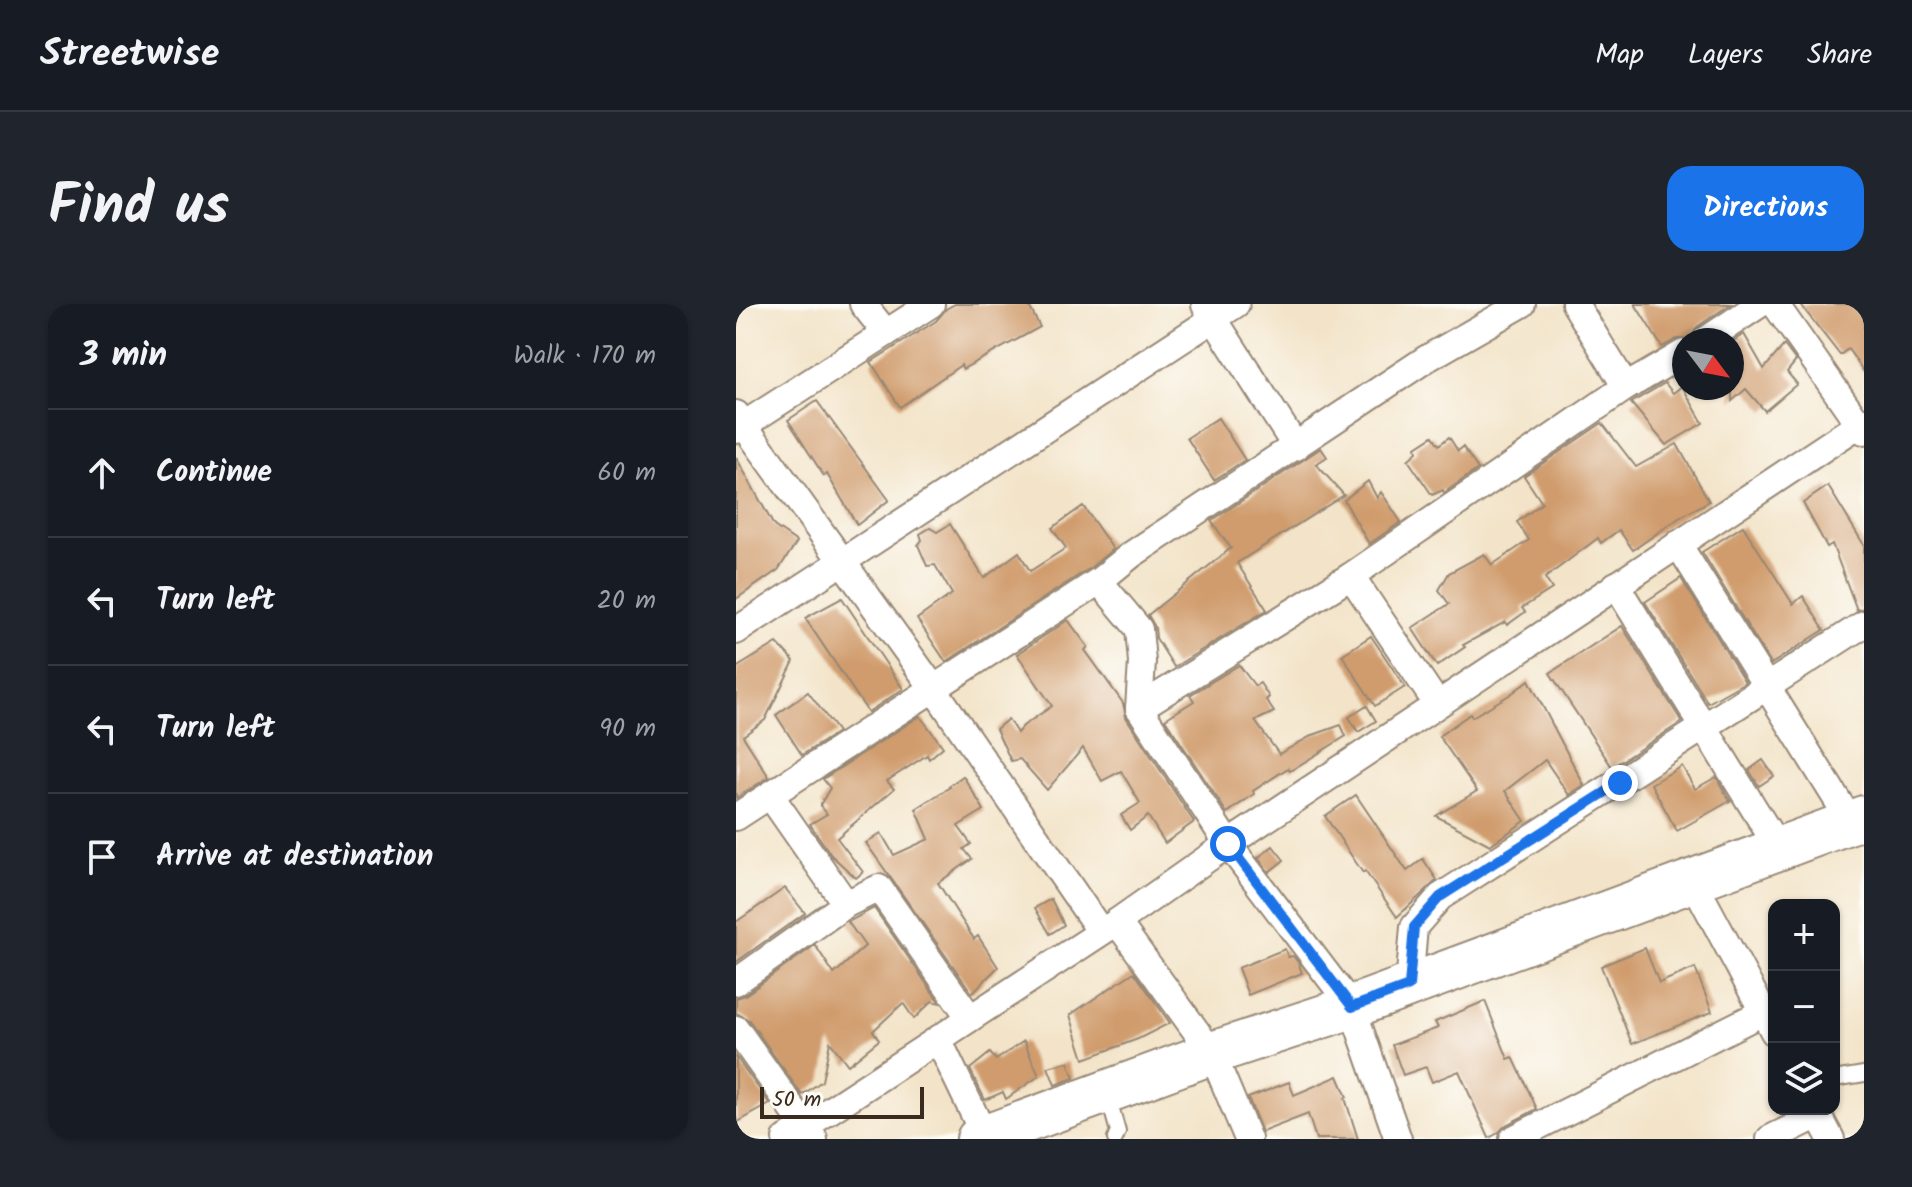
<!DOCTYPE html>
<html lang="en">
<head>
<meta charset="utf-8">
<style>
  :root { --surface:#171b24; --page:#20242c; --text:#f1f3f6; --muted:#9ea1a6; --line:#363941; --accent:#1a73e8 }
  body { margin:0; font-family:Kalam,sans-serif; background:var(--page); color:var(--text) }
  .controls { position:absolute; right:24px; bottom:24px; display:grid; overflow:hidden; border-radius:16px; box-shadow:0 2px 6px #0004 }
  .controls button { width:72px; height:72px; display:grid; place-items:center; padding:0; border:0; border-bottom:2px solid var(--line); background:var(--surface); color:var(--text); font:40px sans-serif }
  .compass { position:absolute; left:936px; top:24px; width:72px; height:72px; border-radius:50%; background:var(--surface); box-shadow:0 2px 6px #0004; rotate:122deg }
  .scale { position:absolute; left:24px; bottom:20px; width:164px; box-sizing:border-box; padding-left:8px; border:4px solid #3b2a1e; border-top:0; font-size:22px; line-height:28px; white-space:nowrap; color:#3b2a1e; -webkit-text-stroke:6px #fdfcf7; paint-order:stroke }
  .stop { position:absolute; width:24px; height:24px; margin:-18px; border:6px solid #1a73e8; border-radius:50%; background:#fff }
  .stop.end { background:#1a73e8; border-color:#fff; box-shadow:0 2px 8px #0008 }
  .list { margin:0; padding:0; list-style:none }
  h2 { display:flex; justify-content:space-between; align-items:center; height:104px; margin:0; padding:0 32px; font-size:34px }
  h2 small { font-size:26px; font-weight:400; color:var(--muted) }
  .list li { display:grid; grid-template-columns:52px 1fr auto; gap:24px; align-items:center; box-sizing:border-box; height:128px; padding:0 32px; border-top:2px solid var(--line) }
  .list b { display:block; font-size:30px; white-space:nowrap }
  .list em { font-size:26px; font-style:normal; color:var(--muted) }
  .icon { flex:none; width:44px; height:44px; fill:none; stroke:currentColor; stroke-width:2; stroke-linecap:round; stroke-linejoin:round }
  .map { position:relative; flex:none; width:1128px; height:835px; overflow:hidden; border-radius:24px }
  header { display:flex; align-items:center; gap:48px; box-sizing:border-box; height:112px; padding:0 40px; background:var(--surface); border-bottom:2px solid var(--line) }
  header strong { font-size:38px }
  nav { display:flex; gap:44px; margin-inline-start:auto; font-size:28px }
  .intro { display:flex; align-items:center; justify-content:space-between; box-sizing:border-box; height:192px; padding:0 48px }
  h1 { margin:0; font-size:56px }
  .button { padding:20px 36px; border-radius:24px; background:var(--accent); color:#fff; font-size:28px; font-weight:700 }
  main { display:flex; gap:48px; padding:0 48px }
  aside { flex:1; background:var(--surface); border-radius:24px; box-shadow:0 2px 6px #0004 }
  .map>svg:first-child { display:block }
</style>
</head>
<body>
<header>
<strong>Streetwise</strong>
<nav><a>Map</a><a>Layers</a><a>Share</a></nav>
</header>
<div class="intro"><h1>Find us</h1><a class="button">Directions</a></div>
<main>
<aside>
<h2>3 min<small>Walk · 170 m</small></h2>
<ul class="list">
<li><svg class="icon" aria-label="ahead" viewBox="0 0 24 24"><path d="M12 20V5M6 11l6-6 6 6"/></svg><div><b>Continue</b></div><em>60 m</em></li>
<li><svg class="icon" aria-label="left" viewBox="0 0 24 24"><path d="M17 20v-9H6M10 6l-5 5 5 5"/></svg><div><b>Turn left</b></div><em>20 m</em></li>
<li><svg class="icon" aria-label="left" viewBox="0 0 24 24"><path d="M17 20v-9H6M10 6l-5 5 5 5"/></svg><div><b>Turn left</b></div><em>90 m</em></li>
<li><svg class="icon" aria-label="arrive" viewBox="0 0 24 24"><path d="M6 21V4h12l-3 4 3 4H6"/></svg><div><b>Arrive at destination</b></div></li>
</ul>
</aside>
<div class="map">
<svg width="1128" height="835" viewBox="0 0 1128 835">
  <rect width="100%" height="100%" fill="#fdfcf7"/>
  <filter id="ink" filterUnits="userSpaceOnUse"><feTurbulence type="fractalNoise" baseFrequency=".0125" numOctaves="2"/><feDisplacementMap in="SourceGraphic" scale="16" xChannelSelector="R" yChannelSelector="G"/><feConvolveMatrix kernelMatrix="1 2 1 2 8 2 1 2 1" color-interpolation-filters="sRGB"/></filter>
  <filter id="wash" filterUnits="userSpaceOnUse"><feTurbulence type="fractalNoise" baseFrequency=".006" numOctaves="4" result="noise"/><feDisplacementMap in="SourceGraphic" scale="32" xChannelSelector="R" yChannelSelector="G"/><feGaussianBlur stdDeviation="1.8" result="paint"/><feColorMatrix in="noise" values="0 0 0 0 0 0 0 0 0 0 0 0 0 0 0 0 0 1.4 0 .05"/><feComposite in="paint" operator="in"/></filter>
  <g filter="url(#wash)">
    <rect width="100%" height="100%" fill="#f3e4c9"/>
    <g id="blocks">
      <!-- building -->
      <g fill="#d09c6d">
        <path d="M219,0h73l12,23 -77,42 -2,-4 -61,42 -29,-45 65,-41 10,-12z"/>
        <path d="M899,0h96l-34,23 -7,12h-13l-15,8z"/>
        <path d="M1064,0h64v68l-16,-23 -8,6z"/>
        <path d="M1008,30l20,35 20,-24 12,16 -9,11 10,12 -32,27 -19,-22 -14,12v-59z"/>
        <path d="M929,79l8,10 9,-7 21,37 -37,22 -35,-42z"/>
        <path d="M81,97l72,99 -32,25 -30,-51 -3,2 -36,-56z"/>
        <path d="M482,114l27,42 -31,20 -27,-42z"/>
        <path d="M866,119l34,44 41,-23 32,57 -30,17 -46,32 -14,-20 -18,13 -3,-5 -53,40 7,11 -30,19 3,4 -18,13 -2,-3 -42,23 2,2 -28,19 -25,-38 37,-24 -10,-14 10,-17 35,-19 8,11 37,-25 -12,-18 25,-19 -18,-27z"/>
        <path d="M697,132l6,9 10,-8 9,14 5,-4 15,22 -34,24 -1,-3 -11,5 -24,-35 9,-8 -1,-5z"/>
        <path d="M585,144l6,9 -11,7 28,31 -107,68 30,47 -93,57 -18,-29 -1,-11 -7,-12 83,-67 -20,-27z"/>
        <path d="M0,153l38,69 23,16 -19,28 -42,29z"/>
        <path d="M632,177l9,17 4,-6 20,30 -32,22 -25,-44z"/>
        <path d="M1092,182l36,59v63l-7,2 -25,-66 -5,3 -24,-44z"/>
        <path d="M347,202l30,43 -23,19 -144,94 -29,-43 35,-25 -17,-29 -8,1 -9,-21 4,-5 -2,-6 10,-6 7,4 13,-8 34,54 35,-26 11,19 36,-23 -14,-20z"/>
        <path d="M1007,222l50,78 10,-8 21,34 -53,34 -69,-112z"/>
        <path d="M945,274l64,104 -37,21 -63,-101z"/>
        <path d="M106,294l61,91 -35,23 -63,-94z"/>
        <path d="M332,316l20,27 -3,3 38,53 3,14 68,105 -29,21 -17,-27 -18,14 -9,-15 19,-12 -19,-32 -19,10 -19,-33 -36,42 -27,-31 -9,2 -15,-32 12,-10 9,14 6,-7 29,-20 -35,-52z"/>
        <path d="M886,322l60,96 -70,45 -62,-94z"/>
        <path d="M635,332l34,51 -30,19 -33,-51z"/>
        <path d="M41,339l17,18 -29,59 -22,16 26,41 -33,21v-130z"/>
        <path d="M503,361l16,21 5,-3 9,14 -3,3 8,12 -19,9 24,33 34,-19 28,-10 5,11 -56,35 -2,-3 -35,23 1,3 -27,19 -62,-94 29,-18 -4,-6z"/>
        <path d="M793,376l55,105 -15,10 -24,-35 -40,31 20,30 -35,24 -54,-29 41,-25 -38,-55 31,-22 2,3 39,-23z"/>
        <path d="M72,388l30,40 -36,23 -26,-40z"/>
        <path d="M631,402l9,15 -18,11 -9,-15z"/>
        <path d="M184,412l23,31 -14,12 -2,-4 -40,26 7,8 -57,49 26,34 -7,6 -25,-23 -21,-31 17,-10 -7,-9 10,-17 -7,-9z"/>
        <path d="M1027,456l11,16 -15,10 -10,-16z"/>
        <path d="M946,462l13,23 21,-12 14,24 -53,30 -26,-47z"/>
        <path d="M227,472l21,34 -26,16 13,18 -7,5 8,10 -34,24 36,56 4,-3 20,31 -26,26 -106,-150 15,-10 13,22 35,-16 -13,-30 34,-22 -1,-1z"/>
        <path d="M620,491l51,76 16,-12 14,21 -40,37 -32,-46 -2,2 -38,-57z"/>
        <path d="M537,542l11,14 -15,12 -11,-14z"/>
        <path d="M49,584l20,25 -69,49v-40z"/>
        <path d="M315,595l13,26 -14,9 -15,-26z"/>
        <path d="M138,604l66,95 -8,-2 -18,18 -11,-16 -30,28 6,9 -31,25 -18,-23 -8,39 -20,14 -53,-75 -13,-7v-15l9,-3 70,-50 19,29 31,-28 -17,-24z"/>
        <path d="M909,644l14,35 36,-15 17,44 -80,32 -31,-78z"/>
        <path d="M549,645l3,8 5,-1 5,6 4,11 -54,22 -10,-27z"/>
        <path d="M398,668l36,51 -32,16 -54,20 -14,-44z"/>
        <path d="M749,697l23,58 5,-2 24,52 -31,16 -8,8 -9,5 -30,-67 -27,11 -6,-15 -23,8 -11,-30 46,-17 -3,-6z"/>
        <path d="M288,737l15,35 -33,23 -3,-7 -18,8 -15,-31 20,-16 6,7z"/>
        <path d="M0,753l34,47 -34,19z"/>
        <path d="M332,758l6,16 -19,7 -7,-18z"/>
        <path d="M602,772l9,21 -2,1 13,41h-42l-8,-25 -46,18 -14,-34 41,-16 5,13z"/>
      </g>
    </g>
  </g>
  <g filter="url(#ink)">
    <use href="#blocks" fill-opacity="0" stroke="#978774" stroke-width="2"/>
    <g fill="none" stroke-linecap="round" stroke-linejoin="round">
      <!-- service casing -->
      <g stroke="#978774" stroke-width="18">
        <g id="service">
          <path d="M1098,775l30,-5"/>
          <path d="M372,792l10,36 -3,7"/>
        </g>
      </g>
      <!-- minor casing -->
      <g stroke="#978774" stroke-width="30">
        <g id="minor">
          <path d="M127,0l23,29"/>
          <path d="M839,0l51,83"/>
          <path d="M1039,0l89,127"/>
          <path d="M469,1l91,142"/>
          <path d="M970,36l54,-36"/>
          <path d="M0,110l198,275 167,243"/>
          <path d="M0,126l195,-126"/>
          <path d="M942,240l173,278"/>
          <path d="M615,272l86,128"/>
          <path d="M363,277l40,48 3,33 -3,46 89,136 124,163 46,132"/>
          <path d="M880,281l163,264"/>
          <path d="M0,327l500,-327"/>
          <path d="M403,404l212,-132 275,-189 58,-34"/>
          <path d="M34,491l76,109"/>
          <path d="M0,513l363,-236 32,-26 295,-196 96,-55"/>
          <path d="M957,577l81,151"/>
          <path d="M381,618l95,131 36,86"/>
          <path d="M0,678l110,-78 33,-16 91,130"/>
          <path d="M673,682l5,-59 26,-30 424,-273"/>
          <path d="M0,725l78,110"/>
          <path d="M202,735l47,98"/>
          <path d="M1079,805l16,30"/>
          <path d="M50,835l331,-217 111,-78 636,-423"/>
          <path d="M777,835l250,-127"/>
          <path d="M1034,835l48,-24"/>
        </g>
      </g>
      <!-- primary casing -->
      <g stroke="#978774" stroke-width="46">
        <path id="primary" d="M242,835l234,-86 140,-46 512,-190"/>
      </g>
      <!-- service -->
      <use href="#service" stroke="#fff" stroke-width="14"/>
      <!-- minor -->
      <use href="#minor" stroke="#fff" stroke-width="26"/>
      <!-- primary -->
      <use href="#primary" stroke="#fff" stroke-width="42"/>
    </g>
  </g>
  <g fill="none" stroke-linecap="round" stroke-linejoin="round" filter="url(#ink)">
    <!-- route -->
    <path stroke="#1a73e8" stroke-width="10" d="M492,540l124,163 57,-21 5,-59 26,-30 180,-114"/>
  </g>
</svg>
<div class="controls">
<button>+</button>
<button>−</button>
<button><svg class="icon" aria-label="layers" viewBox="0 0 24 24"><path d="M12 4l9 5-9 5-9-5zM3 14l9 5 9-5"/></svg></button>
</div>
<svg class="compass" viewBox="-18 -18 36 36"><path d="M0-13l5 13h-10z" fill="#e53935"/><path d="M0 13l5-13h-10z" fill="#9ea1a6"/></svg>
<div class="scale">50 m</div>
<div class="stop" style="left:492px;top:540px"></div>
<div class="stop end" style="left:884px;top:479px"></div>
</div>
</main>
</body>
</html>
